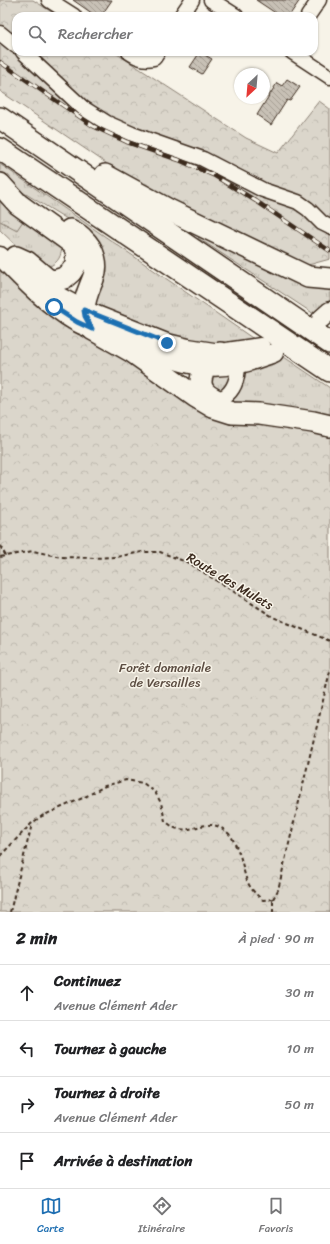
<!DOCTYPE html>
<html lang="fr">
<head>
<meta charset="utf-8">
<style>
  :root { --surface:#fff; --page:#f6f6f6; --text:#202124; --muted:#757577; --line:#e0e0e0; --accent:#1f6fb2 }
  body { margin:0; font-family:Sriracha,sans-serif; background:var(--page); color:var(--text) }
  .compass { position:absolute; left:234px; top:68px; width:36px; height:36px; border-radius:50%; background:var(--surface); box-shadow:0 1px 3px #0004; rotate:206deg }
  .stop { position:absolute; width:12px; height:12px; margin:-9px; border:3px solid #1f6fb2; border-radius:50%; background:#fff }
  .stop.end { background:#1f6fb2; border-color:#fff; box-shadow:0 1px 4px #0008 }
  .list { margin:0; padding:0; list-style:none }
  h2 { display:flex; justify-content:space-between; align-items:center; height:52px; margin:0; padding:0 16px; font-size:17px }
  h2 small { font-size:13px; font-weight:400; color:var(--muted) }
  .list li { display:grid; grid-template-columns:26px 1fr auto; gap:12px; align-items:center; box-sizing:border-box; height:56px; padding:0 16px; border-top:1px solid var(--line) }
  .list b { display:block; font-size:15px; white-space:nowrap }
  .list p { margin:0; font-size:13px; white-space:nowrap; color:var(--muted) }
  .list em { font-size:13px; font-style:normal; color:var(--muted) }
  .icon { flex:none; width:22px; height:22px; fill:none; stroke:currentColor; stroke-width:2; stroke-linecap:round; stroke-linejoin:round }
  .map { position:relative; flex:none; width:330px; height:912px; overflow:hidden }
  .search { position:absolute; background:var(--surface); box-shadow:0 1px 3px #0004; left:12px; right:12px; top:12px; height:44px; display:flex; align-items:center; gap:10px; box-sizing:border-box; padding:0 14px; border-radius:12px; color:var(--muted); font-size:15px }
  .sheet { height:276px; background:var(--surface) }
  nav { display:flex; justify-content:space-around; align-items:center; box-sizing:border-box; height:56px; border-top:1px solid var(--line); background:var(--surface); font-size:11px; color:var(--muted) }
  nav a { display:grid; justify-items:center; gap:2px }
  nav .on { color:var(--accent) }
  .map>svg:first-child { display:block }
</style>
</head>
<body>
<div class="map">
<svg width="330" height="912" viewBox="0 0 330 912">
  <defs>
    <pattern id="grass-tufts" width="24" height="20" patternUnits="userSpaceOnUse"><rect width="24" height="20" fill="#dbd6cb"/><path d="M3 7l-1-3M5 7V3M7 7l1-3M15 17l-1-3M17 17v-4M19 17l1-3" fill="none" stroke="#bdb8ae"/></pattern>
    <pattern id="forest-crowns" width="20" height="18" patternUnits="userSpaceOnUse"><rect width="20" height="18" fill="#dbd6cb"/><path d="M2 6a3 3 0 1 1 6 0M12 15a3 3 0 1 1 6 0" fill="none" stroke="#bdb8ae"/></pattern>
    <pattern id="building-back-hatch" width="6" height="6" patternUnits="userSpaceOnUse"><rect width="6" height="6" fill="#c8c1b6"/><path d="M-1 5l2 2M0 0l6 6M5-1l2 2" fill="none" stroke="#a49d93"/></pattern>
  </defs>
  <rect width="100%" height="100%" fill="#f7f3e8"/>
  <filter id="ink" filterUnits="userSpaceOnUse"><feTurbulence type="fractalNoise" baseFrequency=".025" numOctaves="2"/><feDisplacementMap in="SourceGraphic" scale="8" xChannelSelector="R" yChannelSelector="G"/><feConvolveMatrix kernelMatrix="1 2 1 2 8 2 1 2 1" color-interpolation-filters="sRGB"/></filter>
  <g filter="url(#ink)">
    <!-- grass -->
    <g fill="url(#grass-tufts)" stroke="#8b8074">
      <path d="M0,164l258,178 -65,4 -107,-39 3,-12 -7,-67 -76,-46 -6,-5z"/>
      <path d="M25,218l33,24 4,7c-2,10 -5,14 -14,18l-25,-15 -23,-22v-9l17,8z"/>
      <path d="M203,231l127,51v18l-16,14 -116,-76z"/>
      <path d="M281,355l49,33v29l-79,-12 -25,-5 16,-30z"/>
      <path d="M231,368c-1,12 -5,26 -20,24l-4,-23z"/>
    </g>
    <!-- forest -->
    <g fill="url(#forest-crowns)" stroke="#8b8074">
      <path d="M0,0h33l25,16h-42v36h98l132,86 32,15 41,-52 11,8v150l-22,6 -180,-87 -128,-87z"/>
      <path d="M0,198l25,20 -8,12 -17,-9z"/>
      <path d="M0,264l73,66 65,35 41,30 151,41v476h-330z"/>
    </g>
    <!-- building -->
    <g fill="url(#building-back-hatch)" stroke="#3b2a1e">
      <path d="M73,0h39l-11,16h-5z"/>
      <path d="M256,0h44l-11,16h-9z"/>
      <path d="M200,52l12,7 -10,15 -12,-7z"/>
      <path d="M287,79l13,8 -10,14 -3,-1 -16,25 -14,-10 20,-32 5,3z"/>
    </g>
    <g fill="none" stroke-linecap="round" stroke-linejoin="round">
      <!-- minor casing -->
      <g stroke="#3b2a1e" stroke-width="17">
        <g id="minor">
          <path d="M49,0l25,16"/>
          <path d="M211,0l25,16"/>
          <path d="M181,16l11,-16"/>
          <path d="M308,16l11,-16"/>
          <path d="M0,33l16,13"/>
          <path d="M23,52l60,56 24,15 25,11 71,25 60,31 35,12 10,7 14,14 8,4"/>
          <path d="M129,52c9,6 15,8 25,6l4,-6"/>
          <path d="M292,52l38,25"/>
          <path d="M215,399c2,0 7,-1 9,-2 11,-7 14,-21 14,-33"/>
        </g>
      </g>
      <!-- major casing -->
      <g stroke="#3b2a1e" stroke-width="21">
        <g id="major">
          <path d="M0,256c23,24 47,49 76,66 18,10 38,14 57,22 36,14 66,29 106,20 12,-2 23,-7 35,-11"/>
          <path d="M46,285l14,12 24,13 83,33 21,5 32,5 41,-6"/>
          <path d="M321,319l9,-8"/>
        </g>
      </g>
      <!-- highway casing -->
      <g stroke="#3b2a1e" stroke-width="24">
        <g id="highway">
          <path d="M0,118l330,225"/>
          <path d="M0,149l330,222"/>
          <path d="M105,175l64,35 139,67 22,2"/>
          <path d="M0,184l18,20 47,34 8,6 4,9 -1,11 -5,8 -7,6 -10,3 -7,-2 -20,-17 -11,-5"/>
          <path d="M70,230c4,2 10,5 13,9 11,10 16,26 10,40 -4,10 -9,20 -9,31"/>
          <path d="M92,329l39,22 65,46 17,10 19,6 27,1 54,8 17,4"/>
          <path d="M219,401c-13,-5 -21,-12 -17,-26 1,-5 2,-9 4,-13 4,-4 9,-6 14,-9"/>
        </g>
      </g>
      <!-- path -->
      <g stroke="#3b2a1e" stroke-width="2" stroke-dasharray="4 3" stroke-linecap="butt">
        <path d="M0,546l6,10"/>
        <path d="M0,557l33,-6 28,6 33,1 22,-1 26,-5h18l29,11 84,54 57,24"/>
        <path d="M0,856l32,-33 10,-7 43,-19 20,-11 21,-6 17,3 12,9 6,11 4,18c3,2 6,5 10,7 20,7 34,-15 55,7 3,3 4,8 6,11 11,22 4,37 27,54l10,-1"/>
        <path d="M273,899l5,-9 52,-219"/>
        <path d="M10,912l22,-88"/>
        <path d="M273,912v-13"/>
      </g>
      <!-- minor -->
      <use href="#minor" stroke="#f7f3e8" stroke-width="14"/>
      <!-- major -->
      <use href="#major" stroke="#f7f3e8" stroke-width="18"/>
      <!-- highway -->
      <use href="#highway" stroke="#f7f3e8" stroke-width="21"/>
      <!-- rail casing -->
      <g stroke="#3b2a1e" stroke-width="4.5">
        <path id="rail" d="M0,62l93,64 34,16 52,18 36,16 41,25 74,50"/>
      </g>
      <!-- rail -->
      <use href="#rail" stroke="#f7f3e8" stroke-width="3" stroke-dasharray="9" stroke-linecap="butt"/>
    </g>
  </g>
  <g fill="none" stroke-linecap="round" stroke-linejoin="round" filter="url(#ink)">
    <!-- route -->
    <path stroke="#1f6fb2" stroke-width="5" d="M54,307l23,15 15,7 -7,-13 -1,-6 83,33"/>
  </g>
  <g text-anchor="middle" dominant-baseline="central" stroke-width="3" stroke-linejoin="round" paint-order="stroke">
    <!-- street labels -->
    <g font-size="13" fill="#3b2a1e" stroke="#f7f3e8">
      <text transform="translate(230 581) rotate(31)">Route des Mulets</text>
    </g>
    <!-- park labels -->
    <g font-size="13" fill="#5b4c41" stroke="#f7f3e8">
      <text x="165" y="667">Forêt domaniale<tspan x="165" dy="15">de Versailles</tspan></text>
    </g>
  </g>
</svg>
<svg class="compass" viewBox="-18 -18 36 36"><path d="M0-13l5 13h-10z" fill="#e53935"/><path d="M0 13l5-13h-10z" fill="#757577"/></svg>
<div class="stop" style="left:54px;top:307px"></div>
<div class="stop end" style="left:167px;top:343px"></div>
<div class="search"><svg class="icon" aria-label="search" viewBox="0 0 24 24"><circle cx="10" cy="10" r="6"/><path d="M15 15l6 6"/></svg>Rechercher</div>
</div>
<section class="sheet">
<h2>2 min<small>À pied · 90 m</small></h2>
<ul class="list">
<li><svg class="icon" aria-label="ahead" viewBox="0 0 24 24"><path d="M12 20V5M6 11l6-6 6 6"/></svg><div><b>Continuez</b><p>Avenue Clément Ader</p></div><em>30 m</em></li>
<li><svg class="icon" aria-label="left" viewBox="0 0 24 24"><path d="M17 20v-9H6M10 6l-5 5 5 5"/></svg><div><b>Tournez à gauche</b></div><em>10 m</em></li>
<li><svg class="icon" aria-label="right" viewBox="0 0 24 24"><path d="M7 20v-9h11M14 6l5 5-5 5"/></svg><div><b>Tournez à droite</b><p>Avenue Clément Ader</p></div><em>50 m</em></li>
<li><svg class="icon" aria-label="arrive" viewBox="0 0 24 24"><path d="M6 21V4h12l-3 4 3 4H6"/></svg><div><b>Arrivée à destination</b></div></li>
</ul>
</section>
<nav>
<a class="on"><svg class="icon" aria-label="map" viewBox="0 0 24 24"><path d="M3 6l6-2 6 2 6-2v14l-6 2-6-2-6 2zM9 4v14M15 6v14"/></svg>Carte</a>
<a><svg class="icon" aria-label="directions" viewBox="0 0 24 24"><path d="M12 3l9 9-9 9-9-9zM9 14v-3h6M13 9l2 2-2 2"/></svg>Itinéraire</a>
<a><svg class="icon" aria-label="saved" viewBox="0 0 24 24"><path d="M7 4h10v16l-5-4-5 4z"/></svg>Favoris</a>
</nav>
</body>
</html>
